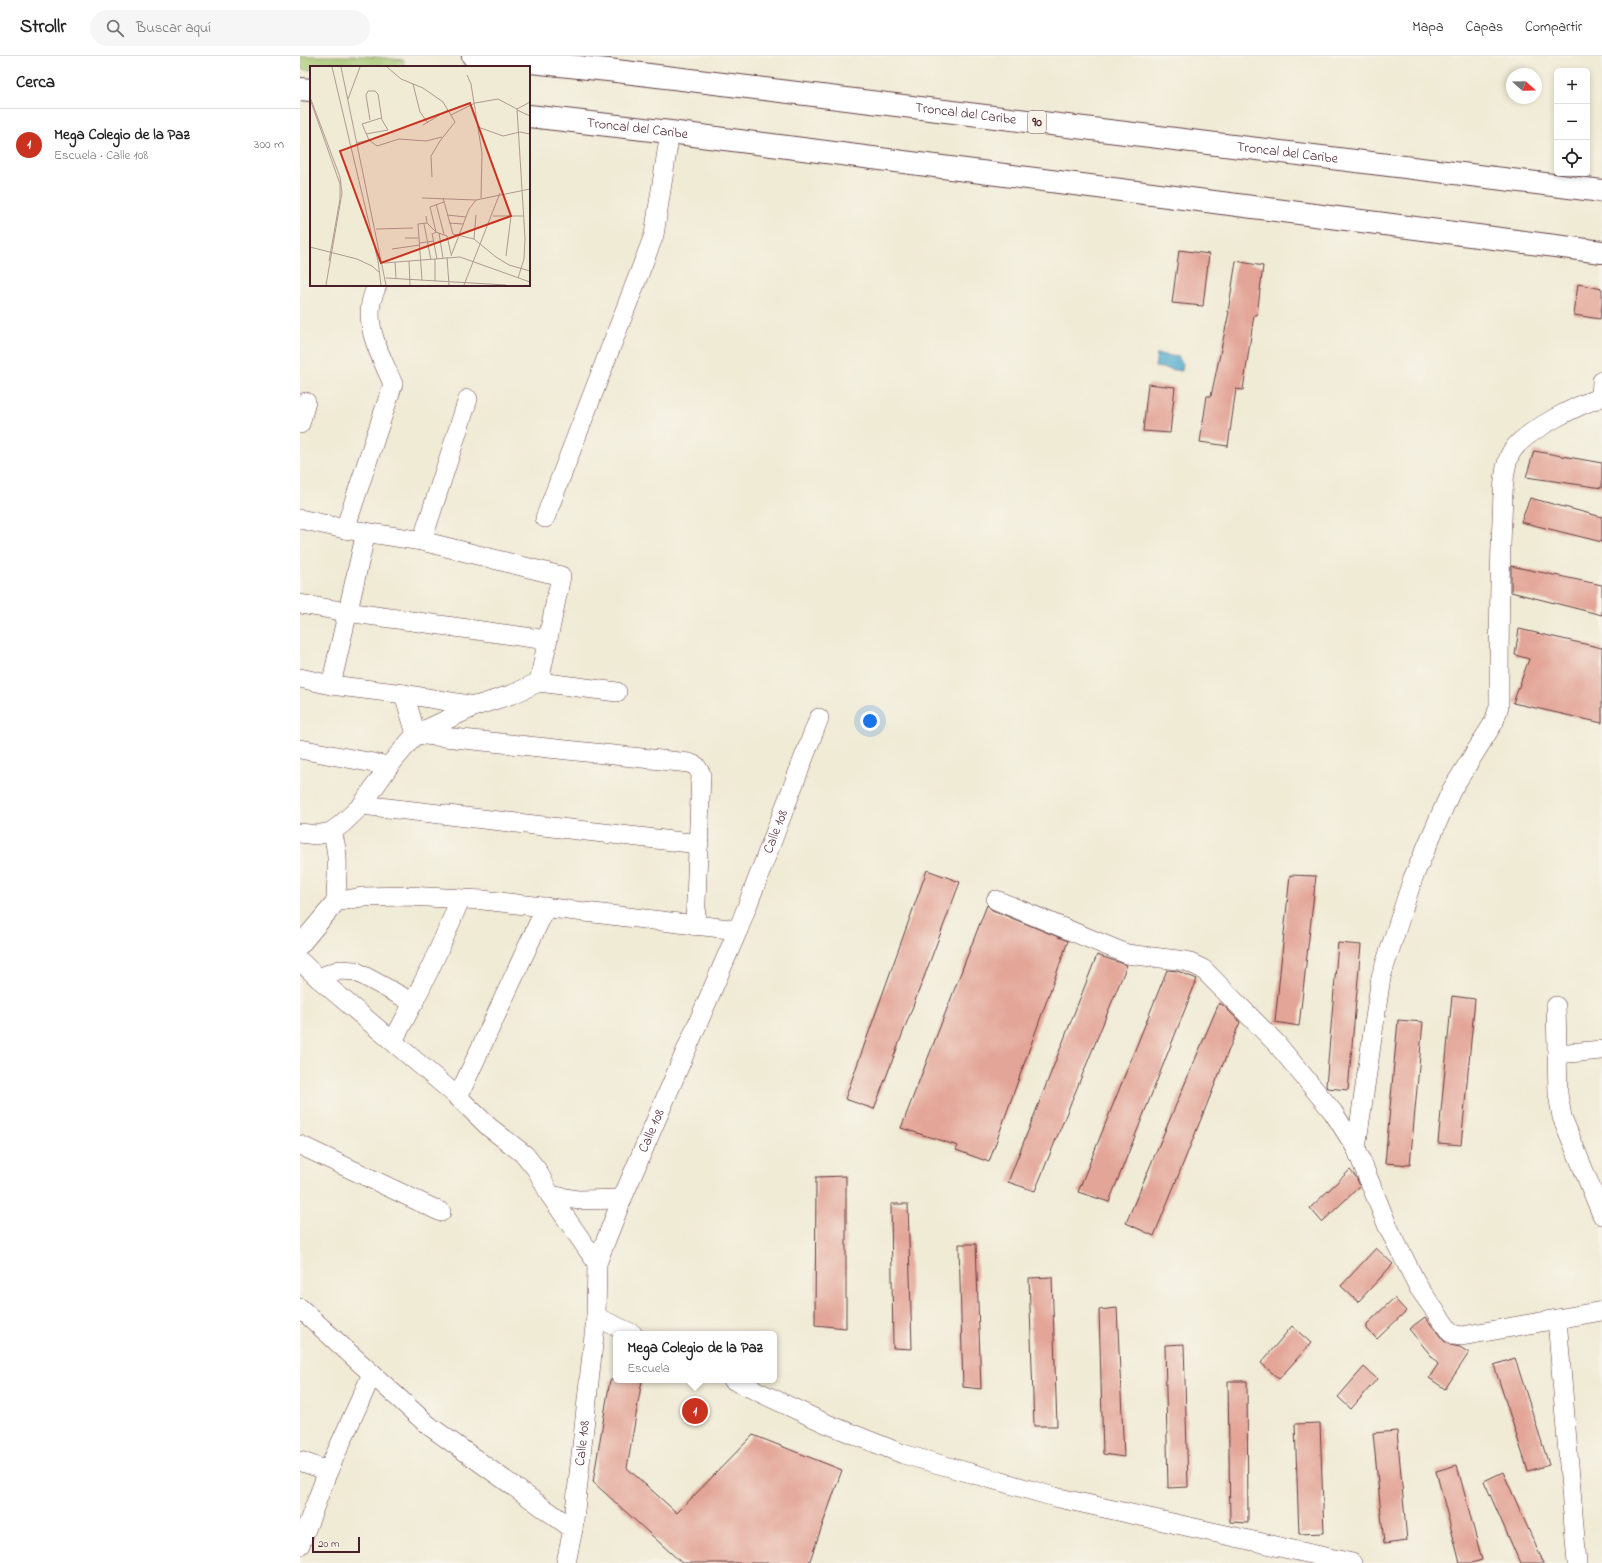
<!DOCTYPE html>
<html lang="es">
<head>
<meta charset="utf-8">
<style>
  :root { --surface:#fff; --page:#f6f6f6; --text:#222; --muted:#767676; --line:#e0e0e0; --accent:#c8321e }
  body { margin:0; font-family:"Indie Flower",sans-serif; background:var(--page); color:var(--text) }
  .controls { position:absolute; right:12px; top:12px; display:grid; overflow:hidden; border-radius:6px; box-shadow:0 2px 6px #0003 }
  .controls button { width:36px; height:36px; display:grid; place-items:center; padding:0; border:0; border-bottom:1px solid var(--line); background:var(--surface); color:var(--text); font:20px sans-serif }
  .compass { position:absolute; left:1206px; top:12px; width:36px; height:36px; border-radius:50%; background:var(--surface); box-shadow:0 2px 6px #0003; rotate:110deg }
  .scale { position:absolute; left:12px; bottom:10px; width:48px; box-sizing:border-box; padding-left:4px; border:2px solid #4a1f2b; border-top:0; font-size:11px; line-height:14px; white-space:nowrap; color:#4a1f2b; -webkit-text-stroke:3px #f7f3e8; paint-order:stroke }
  .you { position:absolute; left:570px; top:665px; width:14px; height:14px; margin:-10px; border:3px solid #fff; border-radius:50%; background:#1a73e8; box-shadow:0 0 0 6px #1a73e833 }
  .badge { display:grid; place-items:center; width:26px; height:26px; border-radius:50%; background:var(--accent); color:#fff; font-size:13px; font-weight:700 }
  .pin { position:absolute; translate:-50% -50%; border:2px solid #fff; box-shadow:0 1px 4px #0006 }
  .popup { position:absolute; left:313px; top:1275px; width:164px; height:52px; box-sizing:border-box; display:grid; place-content:center; border-radius:6px; background:var(--surface); filter:drop-shadow(0 1px 3px #0005); font-size:13px; white-space:nowrap; color:var(--muted) }
  .popup b { font-size:15px; color:var(--text) }
  .popup::after { content:''; position:absolute; left:50%; top:100%; margin-left:-8px; border:8px solid transparent; border-top-color:var(--surface) }
  .list { margin:0; padding:0; list-style:none }
  h2 { display:flex; justify-content:space-between; align-items:center; height:52px; margin:0; padding:0 16px; font-size:17px }
  h2 small { font-size:13px; font-weight:400; color:var(--muted) }
  .list li { display:grid; grid-template-columns:26px 1fr auto; gap:12px; align-items:center; box-sizing:border-box; height:72px; padding:0 16px; border-top:1px solid var(--line) }
  .list b { display:block; font-size:15px; white-space:nowrap }
  .list p { margin:0; font-size:13px; white-space:nowrap; color:var(--muted) }
  .list em { font-size:13px; font-style:normal; color:var(--muted) }
  .icon { flex:none; width:22px; height:22px; fill:none; stroke:currentColor; stroke-width:2; stroke-linecap:round; stroke-linejoin:round }
  .map { position:relative; flex:none; width:1302px; height:1507px; overflow:hidden }
  header { display:flex; align-items:center; gap:24px; box-sizing:border-box; height:56px; padding:0 20px; background:var(--surface); border-bottom:1px solid var(--line) }
  header strong { font-size:19px }
  nav { display:flex; gap:22px; margin-inline-start:auto; font-size:14px }
  .search { width:280px; height:36px; background:var(--page); display:flex; align-items:center; gap:10px; box-sizing:border-box; padding:0 14px; border-radius:22px; color:var(--muted); font-size:15px }
  main { display:flex }
  aside { flex:1; background:var(--surface) }
  .map>svg:first-child { display:block }
</style>
</head>
<body>
<header>
<strong>Strollr</strong>
<div class="search"><svg class="icon" aria-label="search" viewBox="0 0 24 24"><circle cx="10" cy="10" r="6"/><path d="M15 15l6 6"/></svg>Buscar aquí</div>
<nav><a>Mapa</a><a>Capas</a><a>Compartir</a></nav>
</header>
<main>
<aside>
<h2>Cerca<small></small></h2>
<ul class="list">
<li><span class="badge">1</span><div><b>Mega Colegio de la Paz</b><p>Escuela · Calle 108</p></div><em>300 m</em></li>
</ul>
</aside>
<div class="map">
<svg width="1302" height="1507" viewBox="0 0 1302 1507">
  <rect width="100%" height="100%" fill="#f7f3e8"/>
  <filter id="ink" filterUnits="userSpaceOnUse"><feTurbulence type="fractalNoise" baseFrequency=".025" numOctaves="2"/><feDisplacementMap in="SourceGraphic" scale="8" xChannelSelector="R" yChannelSelector="G"/><feConvolveMatrix kernelMatrix="1 2 1 2 8 2 1 2 1" color-interpolation-filters="sRGB"/></filter>
  <filter id="wash" filterUnits="userSpaceOnUse"><feTurbulence type="fractalNoise" baseFrequency=".012" numOctaves="4" result="noise"/><feDisplacementMap in="SourceGraphic" scale="16" xChannelSelector="R" yChannelSelector="G"/><feGaussianBlur stdDeviation="0.9" result="paint"/><feColorMatrix in="noise" values="0 0 0 0 0 0 0 0 0 0 0 0 0 0 0 0 0 1.4 0 .05"/><feComposite in="paint" operator="in"/></filter>
  <g filter="url(#wash)">
    <rect width="100%" height="100%" fill="#f0ebd5"/>
    <!-- green -->
    <path fill="#a6c973" stroke="#78744f" d="M0,0h64l40,4 -1,7h-92v3l-11,-1z"/>
    <!-- water -->
    <path fill="#4faacd" stroke="#4c647c" d="M857,298l22,3v3l4,3 -1,8 -27,-4z"/>
    <g id="blocks">
      <!-- building -->
      <g fill="#e3a597">
        <path d="M879,194l30,4 -6,52 -31,-3z"/>
        <path d="M936,205l27,5 -6,49h-3l-11,75 -7,-1 -8,57 -28,-4 7,-46h4l18,-84h-1z"/>
        <path d="M1278,228l24,5v16l-2,14 -26,-4z"/>
        <path d="M848,328l27,3 -5,46 -27,-2z"/>
        <path d="M1234,395l68,12v25l-76,-11z"/>
        <path d="M1230,442l72,19v25l-81,-20z"/>
        <path d="M1211,510l91,19v30l-91,-23z"/>
        <path d="M1219,573l83,19v75l-89,-20 16,-44 -14,-4z"/>
        <path d="M627,814l33,12 -86,227 -29,-10z"/>
        <path d="M990,819l26,1 -17,150 -24,-4z"/>
        <path d="M687,849l5,5 76,31 -79,221 -33,-12 2,-4 -57,-18z"/>
        <path d="M1038,887l23,2 -13,145 -20,-2 -2,-2z"/>
        <path d="M797,899l30,10 -92,226 -27,-9z"/>
        <path d="M867,914l10,1 20,8 -88,223 -31,-10z"/>
        <path d="M1152,940l23,3 -14,146 -23,-2z"/>
        <path d="M919,947l4,2 17,17 -86,214 -28,-13z"/>
        <path d="M1098,964l25,2 -13,143 -25,-2z"/>
        <path d="M1050,1114l6,7 4,9 -38,36 -12,-14z"/>
        <path d="M546,1120v152l-31,-3 1,-148z"/>
        <path d="M591,1148h17l4,145 -19,-1z"/>
        <path d="M659,1188h17l5,145 -18,-2z"/>
        <path d="M1076,1192l17,16 -35,38 -17,-16z"/>
        <path d="M752,1221l5,149h-23l-5,-148z"/>
        <path d="M1094,1242l12,13 -29,28 -10,-10v-5z"/>
        <path d="M817,1252l7,149 -21,-3 -4,-144z"/>
        <path d="M1125,1261l19,24 6,4 10,2 9,6 -24,36 -16,-11 9,-14 -29,-35z"/>
        <path d="M992,1270l19,17 -32,36 -18,-16z"/>
        <path d="M884,1288l4,143 -20,1 -3,-143z"/>
        <path d="M1215,1302l34,107 -21,6 -34,-106z"/>
        <path d="M1064,1311l13,12 -26,30 -13,-12z"/>
        <path d="M310,1324h32l-15,88 50,45 76,-78 89,35 -33,93h-127l-89,-81z"/>
        <path d="M928,1325h19l1,142 -18,-1z"/>
        <path d="M1020,1367l4,110 -25,1 -4,-110z"/>
        <path d="M1097,1375l10,110 -23,3 -11,-111z"/>
        <path d="M1157,1409l25,95 -10,3h-12l-24,-92z"/>
        <path d="M1203,1416l36,81 5,10h-24l-36,-82z"/>
      </g>
    </g>
  </g>
  <g filter="url(#ink)">
    <use href="#blocks" fill-opacity="0" stroke="#633e44" stroke-width="1"/>
    <g fill="none" stroke-linecap="round" stroke-linejoin="round">
      <!-- street casing -->
      <g stroke="#633e44" stroke-width="20">
        <g id="street">
          <path d="M1301,341l1,-16"/>
          <path d="M0,368l6,-22"/>
          <path d="M245,462l109,-283 16,-103"/>
          <path d="M0,463l45,10 77,12 139,35 -22,106"/>
          <path d="M45,473l48,-145c-11,-26 -27,-53 -22,-81 1,-6 4,-12 6,-18"/>
          <path d="M122,485l46,-142"/>
          <path d="M0,548l47,8 200,28"/>
          <path d="M0,622l31,7 73,9 72,12"/>
          <path d="M31,629l35,-153"/>
          <path d="M104,638l12,40 273,29 7,3 5,8 -6,152"/>
          <path d="M0,693l89,17"/>
          <path d="M62,749l337,39"/>
          <path d="M31,776c10,20 5,47 5,70"/>
          <path d="M0,777l16,2 15,-3 11,-8 20,-19 27,-39 27,-32 60,-28 37,-12 26,-12 78,10"/>
          <path d="M696,844l131,54 59,7 17,8 74,75 56,68 23,36 32,79 31,61 31,44 5,3 7,1 140,-25"/>
          <path d="M0,889l36,-43 26,-5 46,-1 75,4 255,30"/>
          <path d="M0,905l18,17 140,119 31,30 36,28 12,15 13,25 47,68"/>
          <path d="M18,922l22,-8 15,1 59,32"/>
          <path d="M1256,950l2,88 4,23 40,98"/>
          <path d="M93,985c25,-46 48,-93 67,-142"/>
          <path d="M1257,998l45,-4"/>
          <path d="M158,1041l88,-190"/>
          <path d="M0,1089l141,67"/>
          <path d="M1056,1092l25,-171 32,-99 38,-87 43,-69 5,-16c0,-62 0,-124 3,-186 1,-18 0,-54 10,-69 14,-21 66,-46 90,-54"/>
          <path d="M250,1139l28,5 44,-1"/>
          <path d="M0,1252l128,117 145,104"/>
          <path d="M296,1261l37,17"/>
          <path d="M1257,1263l20,244"/>
          <path d="M433,1324l92,43 78,31 152,43 297,66"/>
          <path d="M0,1405l28,10"/>
          <path d="M0,1489l28,-74 44,-97"/>
          <path id="s1" d="M266,1507l7,-34 23,-212 1,-54 25,-64 116,-269 81,-212"/>
        </g>
      </g>
      <!-- highway casing -->
      <g stroke="#633e44" stroke-width="24">
        <g id="highway">
          <path id="s2" d="M173,0l135,14 994,121"/>
          <path d="M0,33l11,1"/>
          <path id="s3" d="M229,60l141,16 932,120"/>
        </g>
      </g>
      <!-- street -->
      <use href="#street" stroke="#fff" stroke-width="19"/>
      <!-- highway -->
      <use href="#highway" stroke="#fff" stroke-width="22"/>
    </g>
  </g>
  <g text-anchor="middle" dominant-baseline="central" stroke-width="3" stroke-linejoin="round" paint-order="stroke">
    <!-- shield labels -->
    <rect fill="#f7f3e8" stroke="#7e5f64" stroke-width="1" x="728" y="55" width="18" height="22" rx="3"/>
    <g font-size="13" font-weight="bold" fill="#4a1f2b">
      <text x="737" y="66">90</text>
    </g>
    <!-- street labels -->
    <g font-size="14" fill="#4a1f2b" stroke="#f7f3e8">
      <text stroke="none"><textPath href="#s2" startOffset="496">Troncal del Caribe</textPath></text>
      <text stroke="none"><textPath href="#s3" startOffset="109">Troncal del Caribe</textPath></text>
      <text stroke="none"><textPath href="#s2" startOffset="820">Troncal del Caribe</textPath></text>
      <text stroke="none"><textPath href="#s1" startOffset="769">Calle 108</textPath></text>
      <text stroke="none"><textPath href="#s1" startOffset="445">Calle 108</textPath></text>
      <text stroke="none"><textPath href="#s1" startOffset="121">Calle 108</textPath></text>
    </g>
  </g>
  <!-- overview -->
  <g transform="translate(10 10)">
    <rect width="220" height="220" fill="#f0ebd5"/>
    <path fill="none" stroke="#ae9991" stroke-width="1" d="M22,1l46,194 3,24M31,1l45,218M77,1l14,12 22,9 20,14 12,20 -15,19 -9,15 1,21M157,9l4,9 11,69 -1,45M103,18l7,28 8,11M0,31l30,80 2,16 -16,92M0,33l30,85v15l-11,62M38,33l12,-32M207,43l8,129 -1,21 -6,19M207,43l13,-7M207,44l13,6M141,49l24,-12 23,-4 19,10M71,52l-19,6 7,16 8,6 22,-7 27,2 16,-4M113,59l25,-15M168,61l25,9 17,-4 10,2M56,68l22,-4 -6,-10 -4,-26 -3,-3h-7l-2,4 4,25M46,77l13,-3M112,132l54,2 54,-11M133,132l10,36 21,5 22,18 13,8 21,6M126,138l8,30M137,149l19,2M116,150l1,7 9,9 11,4 4,18M183,150h31M139,157l14,1M114,158l7,36M66,163l37,-1M122,167l5,26M129,167l4,25M123,168l3,-2 -6,-25 14,-5M95,172h14M164,173l2,-24M110,177l14,-2M0,181l47,12 15,7 8,7M82,183l28,-4M141,190l18,-47 7,-9M196,190l5,-40M137,191l2,28M125,193v22M99,195l1,24M85,196l1,16M74,197l76,-6 70,25M76,212l120,7M112,214l-4,-56 9,-1M154,219l36,-92"/>
    <path fill="#c8321e" fill-opacity="0.15" stroke="#c8321e" stroke-width="2" d="M160,37l41,113 -130,47 -41,-112z"/>
    <rect width="220" height="220" fill="none" stroke="#4a1f2b" stroke-width="2"/>
  </g>
</svg>
<div class="controls">
<button>+</button>
<button>−</button>
<button><svg class="icon" aria-label="locate" viewBox="0 0 24 24"><circle cx="12" cy="12" r="6"/><path d="M12 2v4M12 18v4M2 12h4M18 12h4"/></svg></button>
</div>
<svg class="compass" viewBox="-18 -18 36 36"><path d="M0-13l5 13h-10z" fill="#e53935"/><path d="M0 13l5-13h-10z" fill="#767676"/></svg>
<div class="scale">20 m</div>
<div class="you"></div>
<div class="pin badge" style="left:395px;top:1355px">1</div>
<div class="popup"><b>Mega Colegio de la Paz</b>Escuela</div>
</div>
</main>
</body>
</html>
